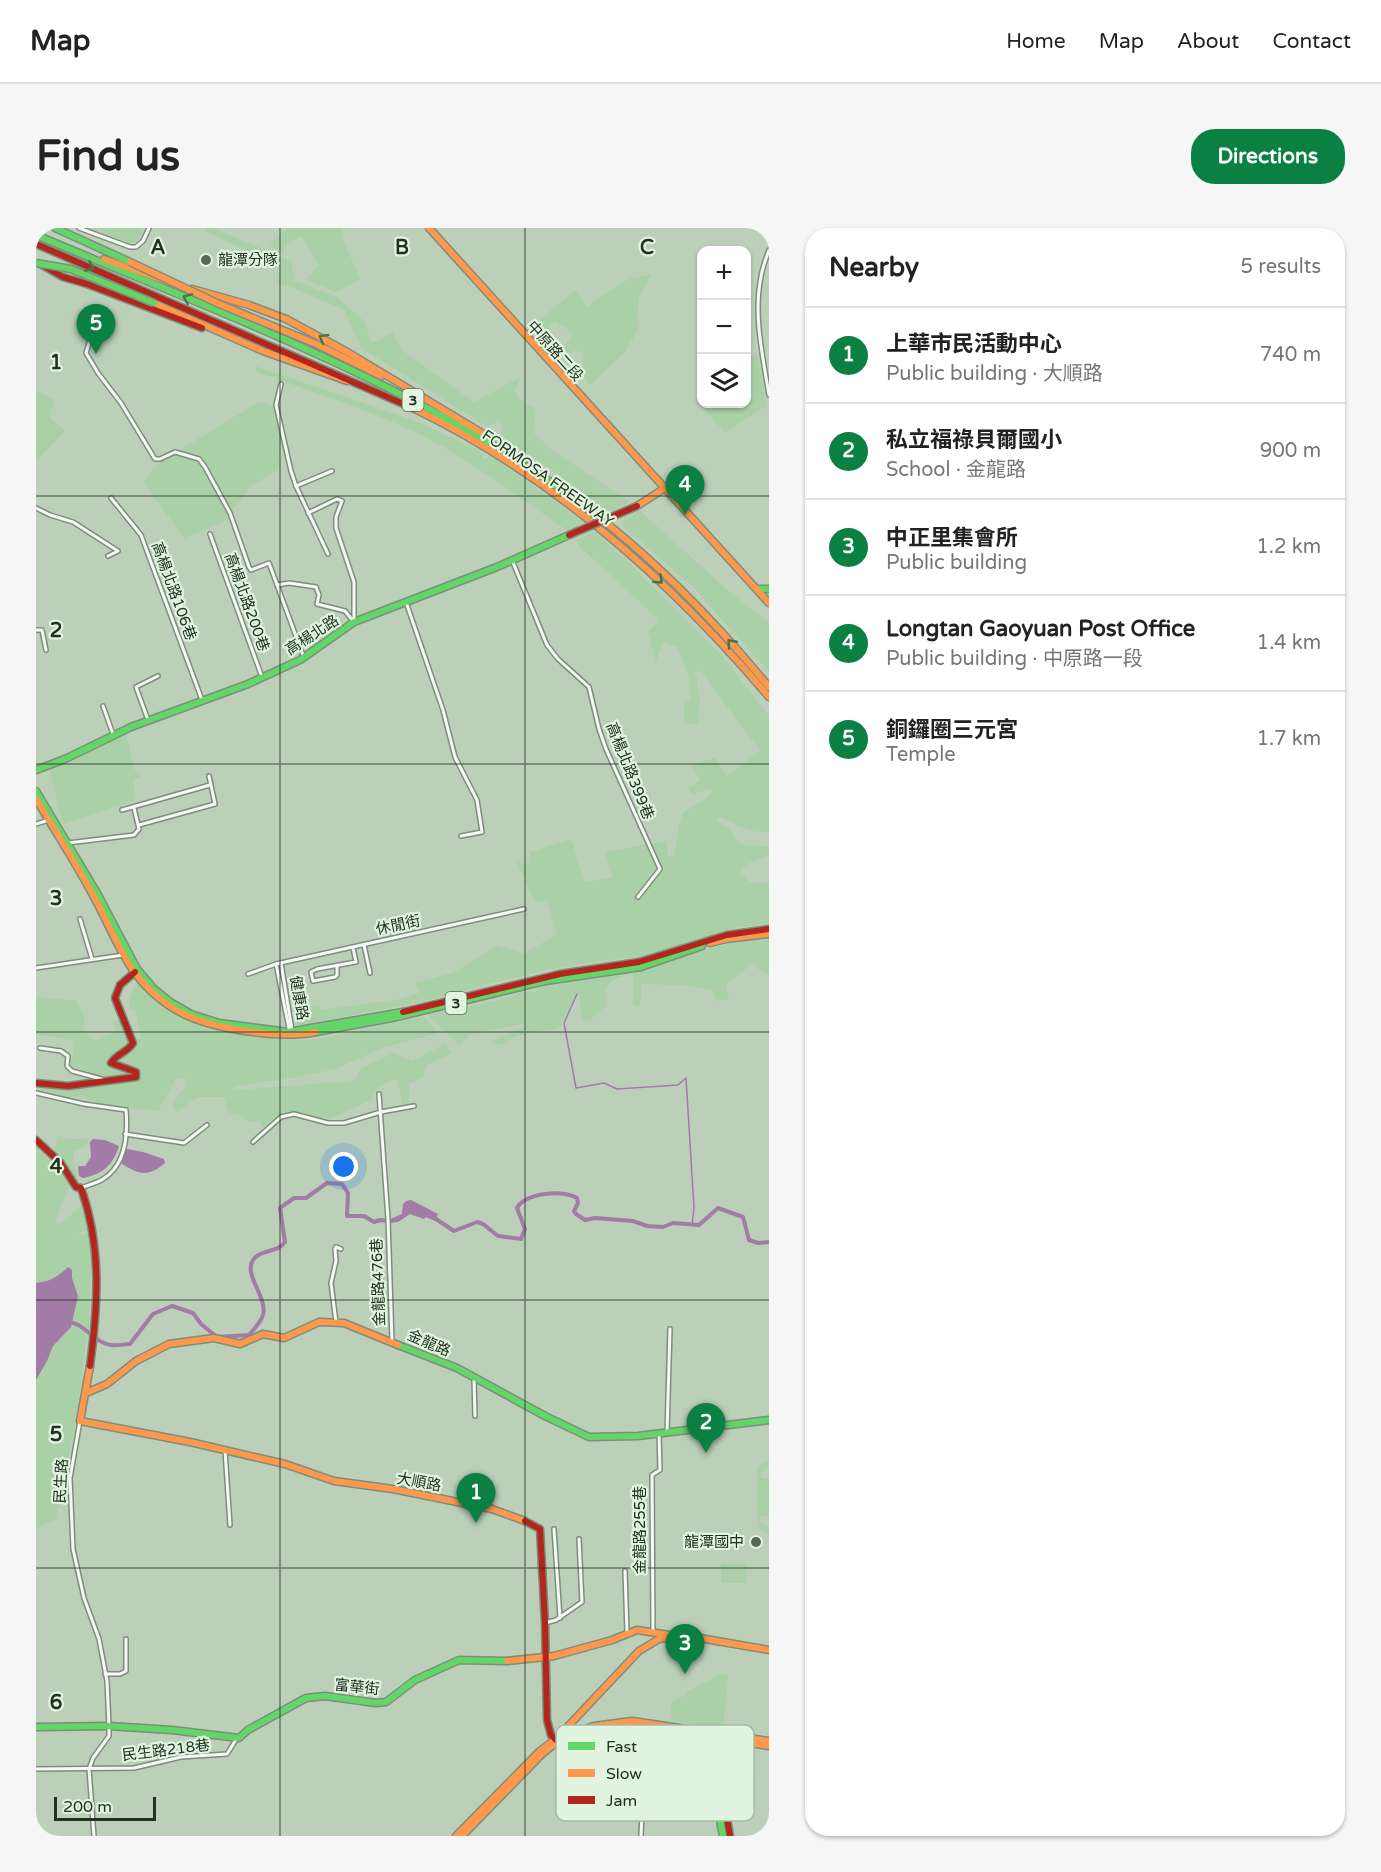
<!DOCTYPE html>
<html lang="en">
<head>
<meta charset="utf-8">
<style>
  :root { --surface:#fff; --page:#f6f6f6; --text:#222; --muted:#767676; --line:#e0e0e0; --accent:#0b8043 }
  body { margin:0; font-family:"Varela Round","Noto Sans TC",sans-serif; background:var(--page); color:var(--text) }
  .controls { position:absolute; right:18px; top:18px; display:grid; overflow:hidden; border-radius:12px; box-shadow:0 2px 4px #0004 }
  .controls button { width:54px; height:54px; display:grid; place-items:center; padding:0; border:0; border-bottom:2px solid var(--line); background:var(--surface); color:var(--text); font:30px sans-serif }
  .scale { position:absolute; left:18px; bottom:15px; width:102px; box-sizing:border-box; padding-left:6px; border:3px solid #223121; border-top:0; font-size:16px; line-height:21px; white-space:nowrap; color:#223121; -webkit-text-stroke:4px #e0f4df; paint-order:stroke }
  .you { position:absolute; left:308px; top:939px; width:21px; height:21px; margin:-15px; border:4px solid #fff; border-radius:50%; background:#1a73e8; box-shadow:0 0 0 9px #1a73e833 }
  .badge { display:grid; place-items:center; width:39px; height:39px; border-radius:50%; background:var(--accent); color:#fff; font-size:20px; font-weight:700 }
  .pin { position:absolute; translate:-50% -50px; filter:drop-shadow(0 2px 3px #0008) }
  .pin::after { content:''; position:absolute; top:32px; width:21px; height:18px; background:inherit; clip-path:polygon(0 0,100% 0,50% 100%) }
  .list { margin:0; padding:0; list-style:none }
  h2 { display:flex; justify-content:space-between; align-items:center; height:78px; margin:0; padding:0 24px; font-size:26px }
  h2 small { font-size:20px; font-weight:400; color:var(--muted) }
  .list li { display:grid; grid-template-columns:39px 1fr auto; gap:18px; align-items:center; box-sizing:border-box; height:96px; padding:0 24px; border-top:2px solid var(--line) }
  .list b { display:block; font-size:22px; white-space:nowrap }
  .list p { margin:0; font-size:20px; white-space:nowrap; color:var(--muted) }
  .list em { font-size:20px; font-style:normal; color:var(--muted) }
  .icon { flex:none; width:33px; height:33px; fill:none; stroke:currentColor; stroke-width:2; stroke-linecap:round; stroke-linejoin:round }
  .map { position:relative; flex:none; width:733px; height:1608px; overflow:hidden; border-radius:24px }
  header { display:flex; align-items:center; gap:36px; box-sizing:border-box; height:84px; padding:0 30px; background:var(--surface); border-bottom:2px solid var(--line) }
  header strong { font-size:28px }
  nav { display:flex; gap:33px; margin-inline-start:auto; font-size:21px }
  .intro { display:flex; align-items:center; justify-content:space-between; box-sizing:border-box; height:144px; padding:0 36px }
  h1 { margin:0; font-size:42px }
  .button { padding:15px 27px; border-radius:24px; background:var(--accent); color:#fff; font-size:21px; font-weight:700 }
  main { display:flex; gap:36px; padding:0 36px }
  aside { flex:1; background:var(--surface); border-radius:24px; box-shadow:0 2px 4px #0004 }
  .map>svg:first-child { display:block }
</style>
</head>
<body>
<header>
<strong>Map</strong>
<nav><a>Home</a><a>Map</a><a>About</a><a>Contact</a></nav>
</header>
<div class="intro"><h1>Find us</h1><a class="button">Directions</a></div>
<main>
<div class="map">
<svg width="733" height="1608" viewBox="0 0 733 1608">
  <rect width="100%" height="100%" fill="#bbcfb9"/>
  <!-- green -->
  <g fill="#a9d0a6">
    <path d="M54,0h54l-7,13 -7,2z"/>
    <path d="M169,0h8l78,33 3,20 42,15 29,26 6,20 7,-1 14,-9 11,19 71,51 47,-25 -7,13 5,9 17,11 -3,22 20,19 77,51 -24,10 -51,-40 -55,-37 3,-10 -6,-3 -9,5 -124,-77 -8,-12 -11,-28 -54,-23 -14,-4 4,-16 -76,-36z"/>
    <path d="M252,0h54l2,14 16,37 -24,13 -30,-12 13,-15 -18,-30 -17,13v4l-14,-6 5,-7z"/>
    <path d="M616,46l-13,23 -2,34 -13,22 -34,32 -9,-15 3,-17 -9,-3 -11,8 -7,1 16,-26 -19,-12 -14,20 -6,-7 9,-9 -4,-5 37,-30 11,18 6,-7 36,-22z"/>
    <path d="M722,126l8,52 -41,27 -23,-27 4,-2h40l1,-44z"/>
    <path d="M219,138l161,55 68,32 -2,7 9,-4 93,66 -16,9c-50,-34 -99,-73 -153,-99 -51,-24 -105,-41 -158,-60z"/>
    <path d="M0,162l18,10 -5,17 16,14 -29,30z"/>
    <path d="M224,173c7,2 12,4 16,10 7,11 4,45 2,59l-27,16 -26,35 -41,17 -40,-55 10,-17z"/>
    <path d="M604,283l94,85 35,26v50l-74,-83 -75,-66z"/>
    <path d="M559,304l43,40 84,84 47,60v116c-18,1 -32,-6 -48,-15l-5,4 13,8 6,10 6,5 28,3v8l-22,9 -7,7 10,11 19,2v39l-35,5 -87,27 -82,11 -70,16 -71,19 -126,25 -3,-11 23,-11 4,6 79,-11 18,-6 -4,-10 38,-10 44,-28 27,9 33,-20 -9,-31 -14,-3 -18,-41 6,5 8,-1v-11l41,-13 13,43 29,-4 -8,-26 61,-11 2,15h7l4,-32 4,-11 25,-16 4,-6 -3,-2 -16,5 -5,-5 12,-9 -8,-15 23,-7 12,18 33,-25 -60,-81 -5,3 5,27 -2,23 -14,1v-24h7c0,-22 -5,-35 -15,-54l-13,-4 -7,19 -8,-30 10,-9 -5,-8 -74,-68 -2,-6z"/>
    <path d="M90,504l8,37 7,7 -8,4 3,20 -73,24 -14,-55z"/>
    <path d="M733,711v36l-18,-10 -25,19 3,15 -12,2 -5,-11 -29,-5 -41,-1 -1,17 -4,6 -4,-3v-31c45,-15 88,-32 136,-34z"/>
    <path d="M584,747l6,1c-18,3 -23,11 -20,29l-17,16 -8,-1 -1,-20 -3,-8 -19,37c-21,2 -40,4 -58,16l-9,-3 37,-17 -7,-1 -50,10 -12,11 -31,-30 63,-13 38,-11 2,2 8,-3 1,-5z"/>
    <path d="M101,752l5,8 14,14 49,26 46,9 62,3 110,-23 15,16 -53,14 -50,22 -42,9 -59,8v4l109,-8 13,-3 4,-10 34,-16 18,8 34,-18 5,10 -25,13 -3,11 -14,7v21l-6,3 -5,-27 -5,-2 -16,9 -6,12 -42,19 -9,1 -31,-8 -16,7 -10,9 -3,-7c-7,1 -14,2 -19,-5l-12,-3 -5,-16h-26l-22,15 -3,-7 6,-11 9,-9 -2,-6 -10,-1 -18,33 -60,-7 -17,-9 -14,3 -29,-8 10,-2 50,-3 39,-8v-8l-22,-6v-6l20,-13 6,-9 -6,-26 -5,1 -1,-8z"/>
    <path d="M2,769l38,4 9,15c-4,12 0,17 10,25l21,-10 -4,-9 8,-4 10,23 -20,15 -3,5 10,6 14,3 2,3c-21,8 -41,1 -62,-7l4,-24 -16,-5 -22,-2 -1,5v-36z"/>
    <path d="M22,908l11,3h20l-4,7 -11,5 -1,6 6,26 -25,-32z"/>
    <path d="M0,916l9,6 25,33 -12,30 -3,13 9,-5 20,-17 6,26 -16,4 18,-1 -3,95h-2l-9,82 -10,50 -3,28 -10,32 -19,8z"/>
    <path d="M733,1233v4l-8,7v6h8v38h-9c0,7 2,10 9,12v6l-10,-5 -2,-5v-54l4,-6z"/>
    <path d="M685,1336h26l-1,19h-25z"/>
    <path d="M685,1446h5l2,3 -5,49 -4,2 -45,-7 -4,-4 2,-16 14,-6 2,-4z"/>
  </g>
  <!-- water -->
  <g fill="#a27ba7">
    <path d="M57,911l12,1 14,6c-6,19 -16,28 -36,32l-4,-2 -1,-10h7l6,-9 -1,-15z"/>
    <path d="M91,921l16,3 21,7 1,4c-17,14 -25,12 -43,1l2,-13z"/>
    <path d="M375,972l27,14 -3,7 -9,-4 -2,2 -14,-5 -12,8 -8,1v-4l12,-5 1,-10 3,-3z"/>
    <path d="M32,1039l4,3v8l6,18 -7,31 -18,19 -6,15 -11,19v-97c16,-2 21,-6 32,-16z"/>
  </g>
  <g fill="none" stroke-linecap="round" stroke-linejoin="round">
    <!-- stream -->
    <path stroke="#a27ba7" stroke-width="1.5" d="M541,766l-13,29 12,65 28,-5 13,6 61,-4 8,-7 8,130 -2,17"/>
    <!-- canal -->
    <g stroke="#a27ba7" stroke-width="4">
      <path d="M397,989l21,14 23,-9 6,2 15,12 23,3 4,-10 -8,-21c8,-15 46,-19 60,-10l1,5 -4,8 2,3 9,6 10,-2 38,3 14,5 16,1 10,-4 26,2 19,-17 25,9 6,23 9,3 11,-1"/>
      <path d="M33,1094c15,1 25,21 42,23 6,1 13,-1 19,-1l23,-30 19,-8 21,7 8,11 16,13 32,-2c5,-6 12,-13 14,-20 5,-17 -20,-41 -10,-55 7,-11 25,-7 32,-18l-5,-34 14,-10h12l21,-15 15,1 6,9 -1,23h17l10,6 6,-2 10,1"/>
    </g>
    <!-- street casing -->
    <g stroke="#7e8e7c" stroke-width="6">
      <g id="street">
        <path d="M43,0l51,19h6l7,-6 6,-13"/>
        <path d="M732,0l1,4"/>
        <path d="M733,22c-3,9 -7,18 -8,27 -8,38 2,80 8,118"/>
        <path d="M47,98l7,14 -4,13 12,20 23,30 34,56h5l15,-7 24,7 6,8 25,46 19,54 2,3 18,-7 35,95"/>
        <path d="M245,156l-5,21 15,66 5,15 32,68"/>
        <path d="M260,258l36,-15"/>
        <path d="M75,270l30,37 61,165"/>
        <path d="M0,280l14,7 23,7 45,29 -10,5"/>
        <path d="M272,285l29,-14 5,2 -6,16v11l18,54v40"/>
        <path d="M174,306l52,143"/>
        <path d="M476,332l35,85 11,14 31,28 10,42 7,20 54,120 -22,28"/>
        <path d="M241,357l12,-2 27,4 3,8 -2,9 28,7 9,11"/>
        <path d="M370,374l37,108 12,47 22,43 5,32 -21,4"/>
        <path d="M0,402h6l4,20"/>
        <path d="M67,478l10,28"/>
        <path d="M112,492l-12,-33 22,-11"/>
        <path d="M86,582l88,-25"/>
        <path d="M0,596l13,-4"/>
        <path d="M103,597l76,-21 -6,-28"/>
        <path d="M32,615l66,-8 5,-6 -5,-21"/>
        <path d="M44,691l12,40"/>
        <path d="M328,717l6,28"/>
        <path d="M245,735l11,67"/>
        <path d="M240,736l14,69"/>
        <path d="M301,738v9l-2,2 -22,4 -2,-9 6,-3 39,-7 -3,-14"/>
        <path d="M0,740l87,-13"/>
        <path d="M212,746l28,-10 248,-55"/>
        <path d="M4,820l21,3 7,5 -1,10 5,5 33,9"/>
        <path d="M0,865l48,11 42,6c2,24 0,55 -23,69 -6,4 -15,6 -22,9"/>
        <path d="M343,866l9,125 4,122"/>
        <path d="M89,906l59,9 23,-18"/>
        <path d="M217,914l28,-25 13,-3 34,9h16l37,-11 33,-6"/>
        <path d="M300,1094l-5,-39 5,-22 -1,-12 1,-2 5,2"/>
        <path d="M438,1150l1,38"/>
        <path d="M44,1193l-10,57 3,71 11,49 15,41 8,42 2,45v10l-16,22 -4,11 5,67"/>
        <path d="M631,1204l3,-103"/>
        <path d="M189,1222l5,75"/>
        <path d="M518,1301l6,89"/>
        <path d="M589,1343l2,62"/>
        <path d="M509,1395l11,-3 26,-18 -3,-63"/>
        <path d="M617,1403l-1,-156 8,-5 -1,-37"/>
        <path d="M69,1446h15l6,-3v-32"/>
        <path d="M580,1499l8,16 16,60 2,10 -1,23"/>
        <path d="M0,1541l98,-1 47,-11 46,-3 10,-16"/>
      </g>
    </g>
    <!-- fast casing -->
    <g stroke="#7e8e7c" stroke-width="9">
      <g id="fast">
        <path d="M19,0l75,34"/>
        <path d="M0,7c179,76 373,146 532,259"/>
        <path d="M721,361h12"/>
        <path d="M0,542l29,-11 66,-32 117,-43 52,-24 54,-38 143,-55 72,-32"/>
        <path d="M0,563l61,102 40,76 16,19 17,14 21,12 28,9 69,9 115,-20"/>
        <path d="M280,804l81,-15 148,-36 96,-14 61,-21"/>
        <path d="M362,1117l59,23 88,48 44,21 49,-1 131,-16"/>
        <path d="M0,1499l73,-1 63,4 67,8 9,-8 58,-32 19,-2 51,7 10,-1 29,-22 44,-20 48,1"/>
        <path d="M690,1574c1,-27 -3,-49 28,-58"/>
        <path d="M687,1608c-6,-31 -14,-69 1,-98"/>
      </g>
    </g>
    <!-- slow casing -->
    <g stroke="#7e8e7c" stroke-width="9">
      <g id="slow">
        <path d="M393,0l340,375"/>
        <path d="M68,31l64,23"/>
        <path d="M156,61l57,16 37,14 63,34 133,80"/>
        <path d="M118,75l109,48 84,30"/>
        <path d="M280,116l65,32"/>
        <path d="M379,181c138,67 255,171 354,288"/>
        <path d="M532,266c76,54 142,121 201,193"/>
        <path d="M601,278l28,-18"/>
        <path d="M0,571c19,32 40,64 58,98 14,25 24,53 41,76 31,41 69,53 118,59 21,3 42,4 63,0"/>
        <path d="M674,715l16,-4 43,-5"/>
        <path d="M54,1138l-10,55 110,21 95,22 49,17 59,8 99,20 33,12"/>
        <path d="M50,1165l21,-9 29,-23 33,-17 45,-6 26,6 23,-10 21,4 35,-16 25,1 54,22"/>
        <path d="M471,1433l47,-5 58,-16 25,-10 32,5"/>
        <path d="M520,1511l38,-13 38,-5 137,20"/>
        <path d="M420,1608l84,-85 16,-12 83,-88 20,-12 23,-4 87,15"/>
        <path d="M426,1608l81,-83c43,-37 93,-27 144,-20 28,5 55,9 82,13"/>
      </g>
    </g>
    <!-- jam casing -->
    <g stroke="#7e8e7c" stroke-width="9">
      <g id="jam">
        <path d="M0,16l379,165"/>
        <path d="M6,37l21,12 24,7 115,44"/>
        <path d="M367,784l157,-38 79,-12 88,-27 42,-6"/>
        <path d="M0,855l32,3 68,-9v-5l-25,-9c5,-9 17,-11 22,-20l-18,-45 5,-13 15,-13"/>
        <path d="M0,912l24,22 16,25 5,1c21,59 17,117 9,178"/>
        <path d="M489,1293l15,8 5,94 2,97 4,15 6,6"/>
        <path d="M661,1508l13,10 5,20"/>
        <path d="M689,1511l-2,56 7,41"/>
      </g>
    </g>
    <!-- street -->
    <use href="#street" stroke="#f5f8f4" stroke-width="3"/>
    <!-- fast -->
    <use href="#fast" stroke="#63d668" stroke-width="6"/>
    <!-- slow -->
    <use href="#slow" stroke="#ff974d" stroke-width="6"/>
    <!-- jam -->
    <use href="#jam" stroke="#b3261e" stroke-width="6"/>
    <!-- fast-bridge casing -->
    <g stroke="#7e8e7c" stroke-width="9" stroke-linecap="butt">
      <path id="fast-bridge" d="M0,35l35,6 83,34"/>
    </g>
    <!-- slow-bridge casing -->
    <g stroke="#7e8e7c" stroke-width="9" stroke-linecap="butt">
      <path id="slow-bridge" d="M94,34l87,41 99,41"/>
    </g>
    <!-- jam-bridge casing -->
    <g stroke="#7e8e7c" stroke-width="9" stroke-linecap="butt">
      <path id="jam-bridge" d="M533,307l68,-29"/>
    </g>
    <!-- fast-bridge -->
    <use href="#fast-bridge" stroke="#63d668" stroke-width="6"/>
    <!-- slow-bridge -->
    <use href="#slow-bridge" stroke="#ff974d" stroke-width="6"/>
    <!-- jam-bridge -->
    <use href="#jam-bridge" stroke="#b3261e" stroke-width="6"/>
  </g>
  <!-- one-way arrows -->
  <defs><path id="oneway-chevron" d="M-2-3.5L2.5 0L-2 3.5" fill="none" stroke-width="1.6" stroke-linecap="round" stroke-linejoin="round" transform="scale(1.5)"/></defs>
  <g stroke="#3f7b41">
    <use href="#oneway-chevron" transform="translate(54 39) rotate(24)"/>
    <use href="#oneway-chevron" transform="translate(151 70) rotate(-157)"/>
    <use href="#oneway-chevron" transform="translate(287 110) rotate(-150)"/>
    <use href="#oneway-chevron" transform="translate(623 352) rotate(43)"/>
    <use href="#oneway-chevron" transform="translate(695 415) rotate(-132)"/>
  </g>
  <!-- grid -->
  <path fill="none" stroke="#223121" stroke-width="1.5" stroke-opacity="0.55" d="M244,0v1608M489,0v1608M0,268h733M0,536h733M0,804h733M0,1072h733M0,1340h733"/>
  <!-- markers -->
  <g fill="#586856" stroke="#e0f4df" stroke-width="2">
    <circle cx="170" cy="32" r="6"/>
    <circle cx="720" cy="1314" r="6"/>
  </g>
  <g text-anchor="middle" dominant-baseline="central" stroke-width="4.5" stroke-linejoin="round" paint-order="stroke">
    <!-- shield labels -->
    <g fill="#e0f4df" stroke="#5b6c5a" stroke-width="1.5">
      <rect x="366.5" y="161" width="21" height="22" rx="4.5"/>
      <rect x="409.5" y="764" width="21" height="22" rx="4.5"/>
    </g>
    <g font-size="14" font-weight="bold" fill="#223121">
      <text x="377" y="172">3</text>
      <text x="420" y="775">3</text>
    </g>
    <!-- poi labels -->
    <g font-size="15" fill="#223121" stroke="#e0f4df" text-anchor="start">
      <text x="182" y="32">龍潭分隊</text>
      <text x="708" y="1314" text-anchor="end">龍潭國中</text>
    </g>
    <!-- street labels -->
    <g font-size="15" fill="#223121" stroke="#e0f4df">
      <text transform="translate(519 123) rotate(48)">中原路二段</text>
      <text transform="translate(512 250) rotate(35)">FORMOSA FREEWAY</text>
      <text transform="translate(138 363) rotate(70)">高楊北路106巷</text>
      <text transform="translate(211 374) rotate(70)">高楊北路200巷</text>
      <text transform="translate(276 407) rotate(-33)">高楊北路</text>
      <text transform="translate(594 543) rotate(68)">高楊北路399巷</text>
      <text transform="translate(362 697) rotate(-12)">休閒街</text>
      <text transform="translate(263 770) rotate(80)">健康路</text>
      <text transform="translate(342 1054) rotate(-92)">金龍路476巷</text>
      <text transform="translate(393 1115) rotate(23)">金龍路</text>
      <text transform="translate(25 1253) rotate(-87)">民生路</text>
      <text transform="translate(383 1254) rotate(10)">大順路</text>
      <text transform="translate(604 1302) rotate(-90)">金龍路255巷</text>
      <text transform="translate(321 1459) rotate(6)">富華街</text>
      <text transform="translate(130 1522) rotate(-7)">民生路218巷</text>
    </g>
  </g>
  <!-- legend -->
  <rect x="520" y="1497" width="198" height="96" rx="9" fill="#e0f4df" stroke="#a7baa6" stroke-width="1.5"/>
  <rect x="532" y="1514" width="27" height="8" fill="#63d668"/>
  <rect x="532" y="1541" width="27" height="8" fill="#ff974d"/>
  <rect x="532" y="1568" width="27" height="8" fill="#b3261e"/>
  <g font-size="16" fill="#223121">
    <text x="570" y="1524">Fast</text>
    <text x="570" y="1551">Slow</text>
    <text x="570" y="1578">Jam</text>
  </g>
  <g font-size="20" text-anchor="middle" font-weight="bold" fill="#223121" stroke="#e0f4df" stroke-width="4.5" stroke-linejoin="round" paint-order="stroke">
    <text x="122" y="26">A</text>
    <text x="366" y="26">B</text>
    <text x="611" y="26">C</text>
    <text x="20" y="141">1</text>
    <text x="20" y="409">2</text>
    <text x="20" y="677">3</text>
    <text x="20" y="945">4</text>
    <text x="20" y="1213">5</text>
    <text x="20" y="1481">6</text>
  </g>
</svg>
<div class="controls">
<button>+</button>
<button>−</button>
<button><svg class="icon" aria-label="layers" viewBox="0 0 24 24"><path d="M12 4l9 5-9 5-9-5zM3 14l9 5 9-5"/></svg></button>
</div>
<div class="scale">200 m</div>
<div class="you"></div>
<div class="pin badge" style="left:440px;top:1295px">1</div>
<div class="pin badge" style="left:670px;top:1225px">2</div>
<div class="pin badge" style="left:649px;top:1446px">3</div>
<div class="pin badge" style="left:649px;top:287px">4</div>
<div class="pin badge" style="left:60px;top:126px">5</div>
</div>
<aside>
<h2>Nearby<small>5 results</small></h2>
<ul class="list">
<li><span class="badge">1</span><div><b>上華市民活動中心</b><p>Public building · 大順路</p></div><em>740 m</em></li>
<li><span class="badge">2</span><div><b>私立福祿貝爾國小</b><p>School · 金龍路</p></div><em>900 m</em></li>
<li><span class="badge">3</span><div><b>中正里集會所</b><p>Public building</p></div><em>1.2 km</em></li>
<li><span class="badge">4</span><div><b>Longtan Gaoyuan Post Office</b><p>Public building · 中原路一段</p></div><em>1.4 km</em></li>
<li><span class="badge">5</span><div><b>銅鑼圈三元宮</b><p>Temple</p></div><em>1.7 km</em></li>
</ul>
</aside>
</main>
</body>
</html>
